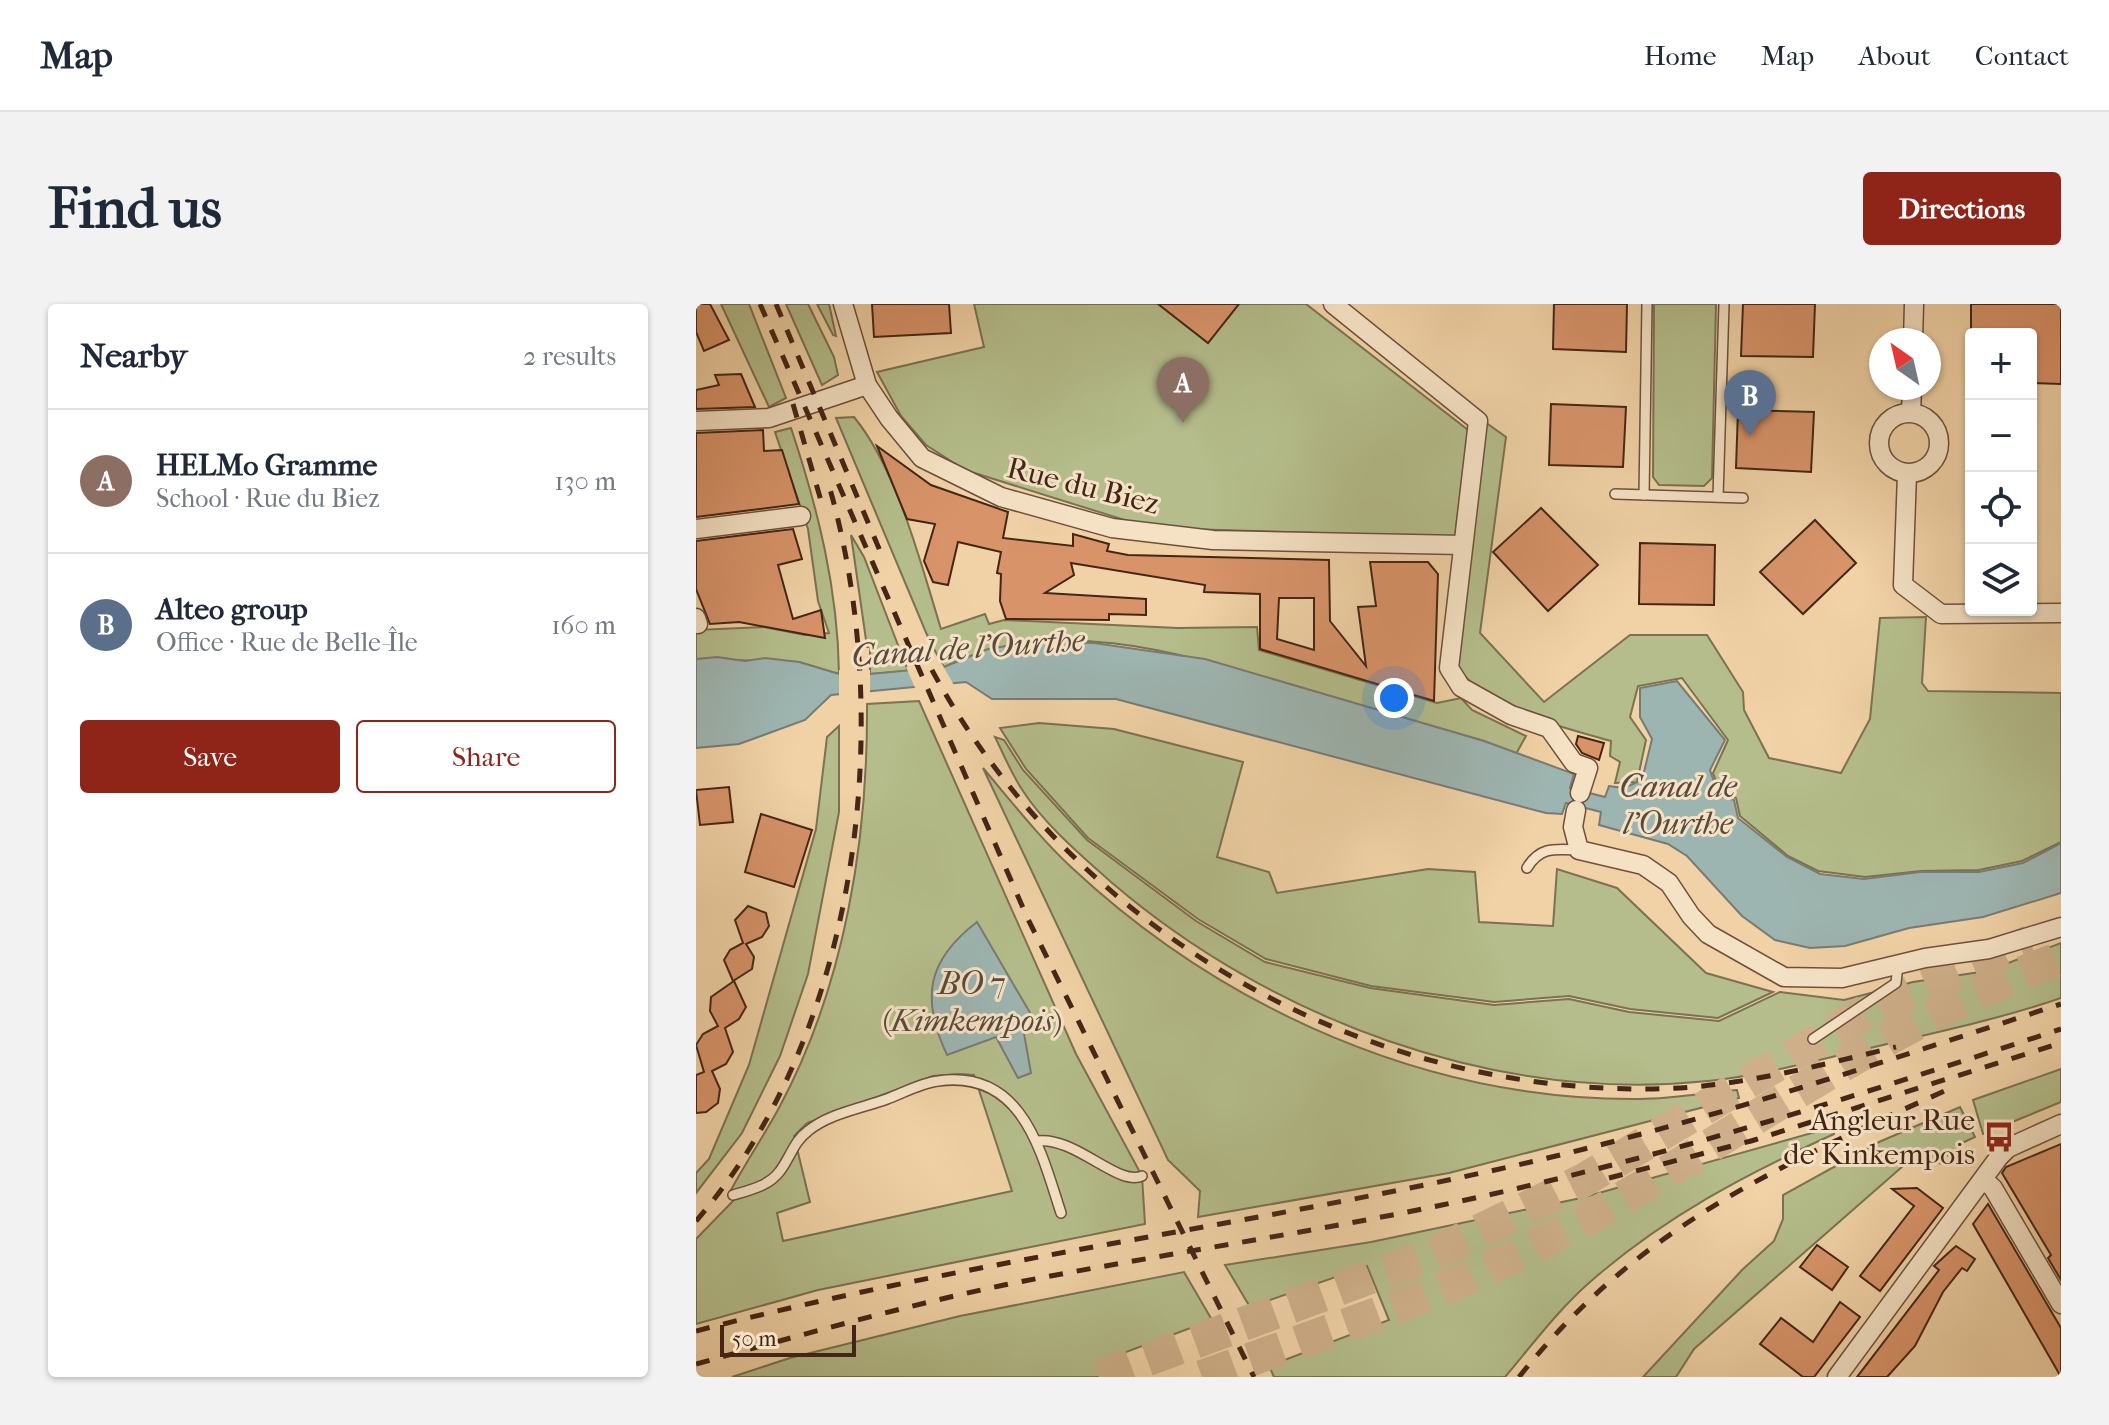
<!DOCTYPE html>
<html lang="en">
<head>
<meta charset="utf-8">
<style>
  :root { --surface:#fff; --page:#f2f2f3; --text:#1f2937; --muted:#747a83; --line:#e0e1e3; --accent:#8f2418 }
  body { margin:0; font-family:"IM FELL French Canon",serif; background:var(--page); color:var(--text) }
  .controls { position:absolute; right:24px; top:24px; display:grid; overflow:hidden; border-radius:8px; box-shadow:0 2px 6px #0004 }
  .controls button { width:72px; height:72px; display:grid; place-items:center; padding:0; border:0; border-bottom:2px solid var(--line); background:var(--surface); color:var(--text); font:40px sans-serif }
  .compass { position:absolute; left:1173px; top:24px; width:72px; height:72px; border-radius:50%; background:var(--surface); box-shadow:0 2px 6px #0004; rotate:326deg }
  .scale { position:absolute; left:24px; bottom:20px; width:136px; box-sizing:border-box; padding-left:8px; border:4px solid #442517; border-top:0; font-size:22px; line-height:28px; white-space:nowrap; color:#442517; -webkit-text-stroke:6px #f5e2c5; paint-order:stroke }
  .you { position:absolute; left:698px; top:394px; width:28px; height:28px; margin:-20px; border:6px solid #fff; border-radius:50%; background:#1a73e8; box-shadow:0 0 0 12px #1a73e833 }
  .badge { display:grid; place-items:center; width:52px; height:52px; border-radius:50%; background:var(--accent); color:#fff; font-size:26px; font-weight:700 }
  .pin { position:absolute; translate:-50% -66px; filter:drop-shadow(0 2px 4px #0008) }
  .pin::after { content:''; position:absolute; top:42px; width:28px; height:24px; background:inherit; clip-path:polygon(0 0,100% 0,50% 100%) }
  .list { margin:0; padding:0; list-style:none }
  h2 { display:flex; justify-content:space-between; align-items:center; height:104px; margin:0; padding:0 32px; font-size:34px }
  h2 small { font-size:26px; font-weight:400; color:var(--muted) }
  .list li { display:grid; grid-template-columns:52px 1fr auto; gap:24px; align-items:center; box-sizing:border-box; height:144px; padding:0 32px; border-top:2px solid var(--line) }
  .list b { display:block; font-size:30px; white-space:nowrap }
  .list p { margin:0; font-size:26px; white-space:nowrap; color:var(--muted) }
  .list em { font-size:26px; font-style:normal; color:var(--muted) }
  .actions { display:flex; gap:16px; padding:24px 32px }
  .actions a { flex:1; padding:18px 0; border:2px solid var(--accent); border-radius:8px; text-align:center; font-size:28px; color:var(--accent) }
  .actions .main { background:var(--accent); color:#fff }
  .icon { flex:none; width:44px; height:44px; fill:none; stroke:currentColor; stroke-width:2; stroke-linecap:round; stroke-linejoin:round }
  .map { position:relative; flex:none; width:1365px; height:1073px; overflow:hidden; border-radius:8px }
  header { display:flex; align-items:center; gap:48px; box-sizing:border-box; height:112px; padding:0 40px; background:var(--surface); border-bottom:2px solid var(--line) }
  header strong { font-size:38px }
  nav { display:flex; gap:44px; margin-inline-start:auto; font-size:28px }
  .intro { display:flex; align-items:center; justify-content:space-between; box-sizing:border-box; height:192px; padding:0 48px }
  h1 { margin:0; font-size:56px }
  .button { padding:20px 36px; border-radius:8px; background:var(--accent); color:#fff; font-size:28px; font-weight:700 }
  main { display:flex; gap:48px; padding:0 48px }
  aside { flex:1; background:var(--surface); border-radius:8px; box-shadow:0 2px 6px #0004 }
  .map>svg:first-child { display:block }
</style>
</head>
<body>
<header>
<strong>Map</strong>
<nav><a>Home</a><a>Map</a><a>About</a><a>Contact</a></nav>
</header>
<div class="intro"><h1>Find us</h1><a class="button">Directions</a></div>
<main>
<aside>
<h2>Nearby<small>2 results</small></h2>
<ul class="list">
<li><span class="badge" style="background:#8d6e63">A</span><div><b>HELMo Gramme</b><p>School · Rue du Biez</p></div><em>130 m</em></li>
<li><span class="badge" style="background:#5c6f8a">B</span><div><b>Alteo group</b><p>Office · Rue de Belle-Île</p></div><em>160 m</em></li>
</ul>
<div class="actions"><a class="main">Save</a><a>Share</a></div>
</aside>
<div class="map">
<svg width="1365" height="1073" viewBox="0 0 1365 1073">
  <rect width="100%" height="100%" fill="#f0d2a6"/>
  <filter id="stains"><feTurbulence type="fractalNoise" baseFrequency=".0025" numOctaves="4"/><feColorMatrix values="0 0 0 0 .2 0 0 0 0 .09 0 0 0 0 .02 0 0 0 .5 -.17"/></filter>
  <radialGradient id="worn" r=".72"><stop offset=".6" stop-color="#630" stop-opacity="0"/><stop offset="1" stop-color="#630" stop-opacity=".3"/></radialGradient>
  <!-- green -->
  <g fill="#b4bd8b" stroke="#7c7151" stroke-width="2" fill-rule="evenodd">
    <path d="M25,0h28l37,94 -17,9z"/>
    <path d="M90,0h22l26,53 4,18 -16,10z"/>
    <path d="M121,0h12l7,32 -3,-1z"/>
    <path d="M278,0h332l162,126 -13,107 -305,-9 -185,-58 -39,-25 -25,-29 -24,-44 107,-25z"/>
    <path d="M958,0h62l-4,174 -8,8 -45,-1 -6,-8z"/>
    <path d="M158,113c43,52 67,147 87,212l44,-15 4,10 15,-4 174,8 79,-1 2,23 178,53 24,-5 11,12 54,26 -10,18 -32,-13c-61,-17 -122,-34 -182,-52 -112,-33 -246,-78 -358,-22l-14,-25 -94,-224z"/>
    <path d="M789,118l21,15 -26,196 64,69 86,-67h77l36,57 1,18 25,48 72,15 29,-54 10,-101 46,-1 -4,66 6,8 133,2v149l-39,19 -43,9 -58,1 -56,6 -47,-6 -30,-15 -48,-40 -4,-18 -15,-4 -8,-21 15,-33 -46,-62 -44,8 -8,31 16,23 -9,42 -22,1 5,-21 -10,-6 1,-15c-55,-16 -120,-29 -155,-75z"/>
    <path d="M95,124c27,81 47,161 48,246l-40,-12 -103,-3v-29l68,-3 41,8 24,-2 -11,-32 -10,-72 -33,-97z"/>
    <path d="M155,231l13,22 44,114 -38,3v-27h-3z"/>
    <path d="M223,397l157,353 66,122 3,48 -327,66 -122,34v-85l38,-39 -3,-10c15,-28 34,-56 49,-84 65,-122 88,-266 87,-402zM263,770l15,1 38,116 -229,50 -6,-28 33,-11 -16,-66 13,-13 126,-47z"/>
    <path d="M343,419l75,6 129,33 -26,95 52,15 8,21 151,-24 47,3 4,50 74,4 4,-57 60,19 89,85 67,19 -55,26 -88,-9 -61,-13 -75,6 -123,-16 -105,-27 -68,-40 -110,-81 -62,-69 -26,-41z"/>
    <path d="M143,422v86l-31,162 -28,82 -38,77 -46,60v-20l13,-14 40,-94 67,-236 11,-92z"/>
    <path d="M299,433l9,3 19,30 64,70 109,81 69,41 105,26 124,17 75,-6 60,13 90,9 61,-29 64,8 69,-18 74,-11 74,-28v55c-64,22 -133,36 -199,52 -50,11 -102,26 -154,31 -213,22 -436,-61 -597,-199 -30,-27 -66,-57 -88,-91 -11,-16 -19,-36 -28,-54z"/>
    <path d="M287,464c28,33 56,69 88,99 153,143 358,234 569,232 32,0 65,-6 97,-9l2,8 -290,75 -251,44 2,-26 -32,-31z"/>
    <path d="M1365,765v33l-78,32 -10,-34z"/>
    <path d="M1264,803l15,30 -15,7v9l-15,3v8l-34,-5 -217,190 -18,28h-33l99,-107 32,-29 9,-22v-24l96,-53z"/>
    <path d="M1137,823l1,7c-88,40 -170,83 -244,148 -31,27 -58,63 -85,95h-231l-5,-11 120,-46 -22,-54 -117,41 -25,-42 146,-23 210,-44z"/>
    <path d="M488,968l28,48 -113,42 4,15h-371l58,-19 170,-42z"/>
  </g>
  <!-- water -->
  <g fill="#9db5b1" stroke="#797b73" stroke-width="2">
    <path d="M337,338l61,1 111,16 279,82 90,33 -4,14 35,9 4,-11 15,2 18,-8 10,-41 -12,-22v-29l37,-7 48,59 -15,30 9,26 15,4 4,18 49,39 33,17 44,5 56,-7h59l44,-9 38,-20v50l-78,24 -74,11 -64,18 -35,2 -35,-8 -33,-24 -55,-60 -19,-12 -69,-19 2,-13 -35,-9 -4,11 -16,-1 -430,-114h-124l-26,-17 -135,13 -26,25 -66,24 -43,4v-89l21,-2 28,4 20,-3 34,4 40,12h31l74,-7 44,-18z"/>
    <path d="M281,618l59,101 -13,5 8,45 -13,5 -22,-41 -49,18c-26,-56 -21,-94 30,-133z"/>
  </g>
  <!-- pier -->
  <g fill="#f0d2a6">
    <path d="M246,360l13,23 -39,3 -10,-23z"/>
    <path d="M143,366h31v25l-31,3z"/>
  </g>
  <!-- building -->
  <g fill="#d89369" stroke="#442517" stroke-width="2" fill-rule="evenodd">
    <path d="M0,0h14l19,36 -25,11 -8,-19z"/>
    <path d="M176,0h77l2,29 -77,4z"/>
    <path d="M462,0h81l-31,39z"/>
    <path d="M858,0h73l-1,48 -73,-3z"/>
    <path d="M1047,0h72l-2,53 -72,-1z"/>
    <path d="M1275,0h90v80l-30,-1v-49h-60z"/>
    <path d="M45,70l14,33 -59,2v-19l23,-5 -4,-10z"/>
    <path d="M855,100l75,3 -3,60 -74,-2z"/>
    <path d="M1042,106l76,2 -3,60 -75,-4z"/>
    <path d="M67,126l1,21 18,-1 17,54 -103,13v-84z"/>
    <path d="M181,142l54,39 77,27 -5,26 70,8v-12l36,10 -2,7 21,4 201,5 1,61 36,45 -8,-59 18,-1 -6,-44h58l10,12 -4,127 -174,-52v-55l-56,-2 1,-7 -134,-22 3,12 -29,18 101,6v16l-37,-1v6l-103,-1 -6,-18 1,-27 -4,-1 4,-21 -43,-10 -10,43 -15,-3 -9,-21 11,-37 -28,-5zM583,294h35v52l-37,-11z"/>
    <path d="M845,204l57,57 -50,46 -55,-59z"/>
    <path d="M1119,216l41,43 -53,51 -43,-42z"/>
    <path d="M97,225l9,30 -24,6 15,54 28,-9 4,28 -86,-16 -29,2 -14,-35v-48z"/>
    <path d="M944,239l75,2 -1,60 -75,-1z"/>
    <path d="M882,432l26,7 -5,17 -17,-7 -6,-9z"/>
    <path d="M33,483l4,35 -33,3 -4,-35z"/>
    <path d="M65,510l51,16 -18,57 -49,-15z"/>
    <path d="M52,602l18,7 3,13 -7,11 -16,7 8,13 -2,12 -19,12 -9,-21 6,-10 13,-7 -8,-23z"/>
    <path d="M38,677l12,26 -7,12 -14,9 8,24 -7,12 -14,7 8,18 -2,14 -12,9 -10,1v-38l8,-3 -8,-27 7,-11 15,-8 -8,-15 1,-14z"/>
    <path d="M1365,840v136l-13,-22 3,-3 -49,-82 4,-6z"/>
    <path d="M1221,884l26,20 -63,83 -20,-15 54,-70 -22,-17z"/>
    <path d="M1292,900l73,124v49l-88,-153z"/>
    <path d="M1121,941l31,22 -16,23 -32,-23z"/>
    <path d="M1260,942l19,13 -8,12 -5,-3 -19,24 -28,54 -28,31h-30l82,-107 -5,-4z"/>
    <path d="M1144,998l20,15 -46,60h-11l-43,-33 21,-26 32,24z"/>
  </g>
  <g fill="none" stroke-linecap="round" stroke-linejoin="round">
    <!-- motorway-tunnel -->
    <g stroke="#ceaf89" stroke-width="34" stroke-dasharray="34 17" stroke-linecap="butt">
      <path d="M403,1073l334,-123 151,-74 279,-167 167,-71"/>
      <path d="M506,1073c111,-41 227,-77 333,-131 180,-91 333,-217 526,-288"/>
    </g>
    <!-- service casing -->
    <g stroke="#6f503b" stroke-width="12">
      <g id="service">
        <path d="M919,190l128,4"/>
        <path d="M948,191l3,-191"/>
        <path d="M1022,193l6,-193"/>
        <path d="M831,564c13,-22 28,-19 52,-18"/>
        <path d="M1117,735l83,-56 2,-18"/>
        <path d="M341,837c38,-5 81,46 105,35"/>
        <path d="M37,891c17,-5 36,-9 47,-24 10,-13 14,-30 28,-40 20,-17 54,-23 79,-32 16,-6 34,-16 51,-18 85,-12 103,71 123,132"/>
      </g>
    </g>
    <!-- minor casing -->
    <g stroke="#6f503b" stroke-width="21">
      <g id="minor">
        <path d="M147,0l24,81 22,33 33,40 79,39 111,31 101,12 250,5"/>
        <path d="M637,0l145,117 -29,247 12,19 50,28 38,13 25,35 14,5 -8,25"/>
        <path d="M1217,36l1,-36"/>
        <path d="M1215,108l1,-24"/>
        <circle cx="1213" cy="139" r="30"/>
        <path d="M0,117l73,-3 98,-33"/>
        <path d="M1211,170l-4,111 38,29 120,-1"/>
        <path d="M0,225l105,-13"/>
        <path d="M0,314l2,6"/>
        <path d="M880,506l-3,17 6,23 64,15 26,18 22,33 17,18 76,43 58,1 83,-20 64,-9 72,-22"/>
        <path d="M1288,876l9,8 68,116"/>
        <path d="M1141,1073l162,-220 9,-9 53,-24"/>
      </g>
    </g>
    <!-- service -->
    <use href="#service" stroke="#f5e2c5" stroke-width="9"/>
    <!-- minor -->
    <use href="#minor" stroke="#f5e2c5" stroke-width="18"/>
    <!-- rail -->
    <g stroke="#442517" stroke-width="5" stroke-dasharray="14 14" stroke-linecap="butt">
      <path d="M64,0l267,613 227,460"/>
      <path d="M80,0l107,254"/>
      <path d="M97,100l31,107"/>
      <path d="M223,341c134,271 421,443 722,444 87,1 171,-22 255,-42"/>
      <path d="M913,874l142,-37 310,-98"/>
      <path d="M0,917c164,-188 200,-499 134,-732"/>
      <path d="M0,1027c269,-70 545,-104 817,-165 186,-42 367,-103 548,-162"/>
      <path d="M0,1060c102,-28 204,-57 308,-79 146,-29 293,-50 438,-80 211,-44 415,-109 619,-176"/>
      <path d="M823,1073c120,-151 259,-211 430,-288"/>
    </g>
  </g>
  <!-- icons -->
  <defs>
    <g id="bus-bare" transform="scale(2.4)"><path d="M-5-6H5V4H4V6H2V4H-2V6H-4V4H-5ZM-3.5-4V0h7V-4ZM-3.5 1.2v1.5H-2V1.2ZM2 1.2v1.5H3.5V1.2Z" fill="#8f2418" stroke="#f5e2c5" stroke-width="2.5" paint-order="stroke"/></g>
  </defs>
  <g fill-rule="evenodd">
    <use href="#bus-bare" x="1303" y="833"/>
  </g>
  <g text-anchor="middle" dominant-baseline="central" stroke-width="6" stroke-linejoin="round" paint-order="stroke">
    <!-- street labels -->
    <g font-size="30" fill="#442517" stroke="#f5e2c5">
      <text transform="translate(387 182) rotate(14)">Rue du Biez</text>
    </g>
    <!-- poi labels -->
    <g font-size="30" fill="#442517" stroke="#f5e2c5" text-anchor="end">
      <text x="1279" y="816">Angleur Rue<tspan x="1279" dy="34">de Kinkempois</tspan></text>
    </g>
    <!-- water labels -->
    <g font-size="32" font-style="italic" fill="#5a493e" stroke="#f5e2c5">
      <text transform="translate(272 344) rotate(-4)">Canal de l'Ourthe</text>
      <text x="982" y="482">Canal de<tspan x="982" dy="37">l'Ourthe</tspan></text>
      <text x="276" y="679">BO 7<tspan x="276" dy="37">(Kimkempois)</tspan></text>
    </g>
  </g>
  <rect width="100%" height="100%" filter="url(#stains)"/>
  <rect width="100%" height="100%" fill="url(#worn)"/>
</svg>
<div class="controls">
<button>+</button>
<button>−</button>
<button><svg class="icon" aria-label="locate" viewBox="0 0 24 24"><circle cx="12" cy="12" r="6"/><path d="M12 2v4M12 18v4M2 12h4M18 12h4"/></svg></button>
<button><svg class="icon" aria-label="layers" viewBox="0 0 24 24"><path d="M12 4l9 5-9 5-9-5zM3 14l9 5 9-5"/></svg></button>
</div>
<svg class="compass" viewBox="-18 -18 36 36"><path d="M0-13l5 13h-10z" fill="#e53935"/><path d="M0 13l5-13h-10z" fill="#747a83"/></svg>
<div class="scale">50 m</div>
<div class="you"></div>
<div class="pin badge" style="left:487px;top:119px;background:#8d6e63">A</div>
<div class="pin badge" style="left:1054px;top:132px;background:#5c6f8a">B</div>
</div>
</main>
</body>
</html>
